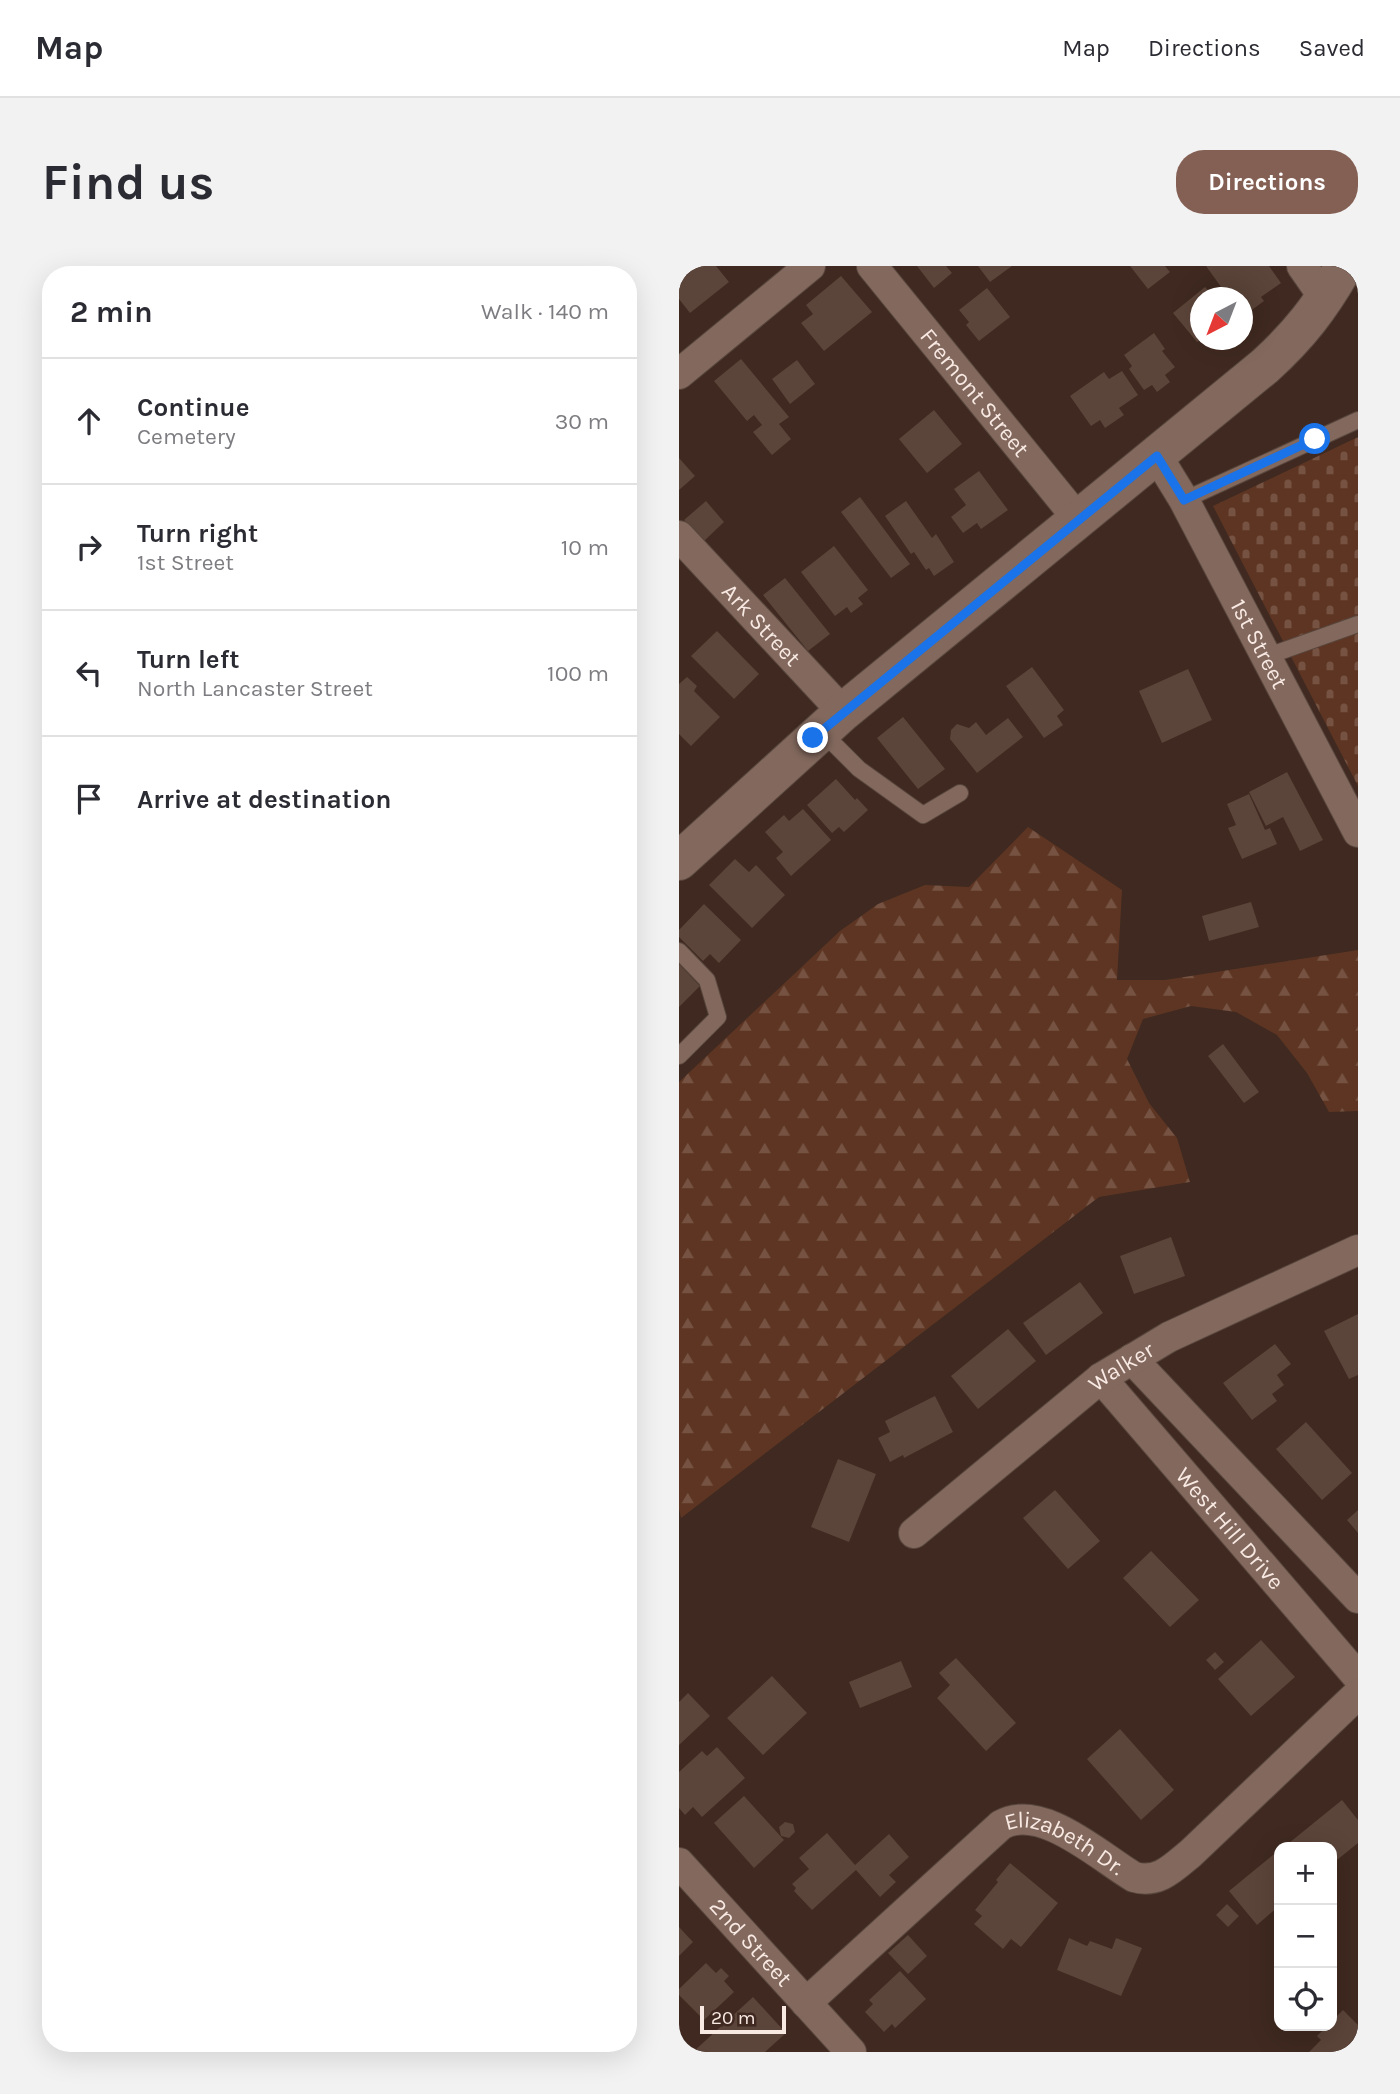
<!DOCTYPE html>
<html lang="en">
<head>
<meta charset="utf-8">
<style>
  :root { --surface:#fff; --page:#f2f2f3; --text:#2b2b33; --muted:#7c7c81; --line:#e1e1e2; --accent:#846054 }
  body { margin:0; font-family:Karla,sans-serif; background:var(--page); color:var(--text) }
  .controls { position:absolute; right:21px; bottom:21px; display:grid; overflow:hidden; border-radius:14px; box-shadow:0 7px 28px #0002 }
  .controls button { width:63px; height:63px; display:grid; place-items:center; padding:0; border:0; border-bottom:2px solid var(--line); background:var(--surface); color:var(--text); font:35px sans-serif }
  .compass { position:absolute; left:511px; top:21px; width:63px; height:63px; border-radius:50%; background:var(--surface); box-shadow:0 7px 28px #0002; rotate:222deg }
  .scale { position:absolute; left:21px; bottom:18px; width:86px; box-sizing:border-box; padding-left:7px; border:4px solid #f8e9e3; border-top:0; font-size:19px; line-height:24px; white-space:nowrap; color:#f8e9e3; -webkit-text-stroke:5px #3f2920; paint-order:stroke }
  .stop { position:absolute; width:21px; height:21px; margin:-16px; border:5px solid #1a73e8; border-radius:50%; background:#fff }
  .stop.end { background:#1a73e8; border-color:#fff; box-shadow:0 2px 7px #0008 }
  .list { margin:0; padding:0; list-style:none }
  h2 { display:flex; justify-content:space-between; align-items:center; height:91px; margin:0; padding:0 28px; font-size:30px }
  h2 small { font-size:23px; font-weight:400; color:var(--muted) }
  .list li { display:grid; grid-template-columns:46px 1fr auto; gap:21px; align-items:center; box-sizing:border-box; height:126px; padding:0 28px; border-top:2px solid var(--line) }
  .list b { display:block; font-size:26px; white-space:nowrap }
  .list p { margin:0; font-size:23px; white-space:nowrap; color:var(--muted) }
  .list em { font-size:23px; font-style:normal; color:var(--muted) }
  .icon { flex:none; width:38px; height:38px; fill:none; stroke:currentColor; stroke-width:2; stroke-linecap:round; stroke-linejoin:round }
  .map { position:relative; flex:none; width:679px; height:1786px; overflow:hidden; border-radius:28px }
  header { display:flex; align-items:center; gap:42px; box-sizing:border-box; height:98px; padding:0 35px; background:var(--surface); border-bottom:2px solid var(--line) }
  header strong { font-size:33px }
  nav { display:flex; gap:38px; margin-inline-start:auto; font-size:24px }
  .intro { display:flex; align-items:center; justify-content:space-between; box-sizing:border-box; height:168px; padding:0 42px }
  h1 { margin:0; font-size:49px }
  .button { padding:18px 32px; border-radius:28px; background:var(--accent); color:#fff; font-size:24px; font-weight:700 }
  main { display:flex; gap:42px; padding:0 42px }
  aside { flex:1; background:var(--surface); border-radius:28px; box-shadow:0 7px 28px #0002 }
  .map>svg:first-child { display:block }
</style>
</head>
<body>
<header>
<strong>Map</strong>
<nav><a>Map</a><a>Directions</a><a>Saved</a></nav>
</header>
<div class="intro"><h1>Find us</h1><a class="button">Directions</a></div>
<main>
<aside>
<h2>2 min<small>Walk · 140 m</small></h2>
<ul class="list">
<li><svg class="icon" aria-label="ahead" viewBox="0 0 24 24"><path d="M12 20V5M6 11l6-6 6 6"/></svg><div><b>Continue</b><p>Cemetery</p></div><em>30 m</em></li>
<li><svg class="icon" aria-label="right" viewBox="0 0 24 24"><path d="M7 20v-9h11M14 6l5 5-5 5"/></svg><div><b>Turn right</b><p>1st Street</p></div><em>10 m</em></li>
<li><svg class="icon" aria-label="left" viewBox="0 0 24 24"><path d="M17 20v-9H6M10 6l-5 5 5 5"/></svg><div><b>Turn left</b><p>North Lancaster Street</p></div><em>100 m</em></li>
<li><svg class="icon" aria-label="arrive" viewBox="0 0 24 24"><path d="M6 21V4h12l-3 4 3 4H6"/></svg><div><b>Arrive at destination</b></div></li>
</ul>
</aside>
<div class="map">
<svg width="679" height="1786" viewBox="0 0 679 1786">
  <defs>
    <pattern id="forest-firs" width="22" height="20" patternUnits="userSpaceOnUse" patternTransform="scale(1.75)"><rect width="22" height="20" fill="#5d3522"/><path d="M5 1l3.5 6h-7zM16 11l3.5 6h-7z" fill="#755242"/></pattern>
    <pattern id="cemetery-stones" width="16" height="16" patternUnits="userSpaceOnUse" patternTransform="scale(1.75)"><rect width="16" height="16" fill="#5d3522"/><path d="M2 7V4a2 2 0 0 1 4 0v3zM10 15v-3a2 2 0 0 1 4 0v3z" fill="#755242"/></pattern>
  </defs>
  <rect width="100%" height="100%" fill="#3f2920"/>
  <!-- forest -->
  <path fill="url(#forest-firs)" d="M349,561l94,63 -5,90h48l193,-30v161l-29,1 -22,-39 -30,-38 -41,-23 -45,-6 -48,13 -16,40 22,44 28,35 13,44 -91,15 -418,321 -2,-9v-427l161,-151 38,-27 47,-19 44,2z"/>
  <!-- cemetery -->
  <path fill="url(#cemetery-stones)" d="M679,171v349l-145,-280z"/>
  <!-- building -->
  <g fill="#5b4439">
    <path d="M0,0h37l13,16 -39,31 -11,-14z"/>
    <path d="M238,0h29l6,7 -18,15z"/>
    <path d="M299,0h34l-22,16z"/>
    <path d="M451,0h35l5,6 -22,17z"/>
    <path d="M527,0h63l12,17 -20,14 3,4 -19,14 -2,-3v-14h-14z"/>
    <path d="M162,10l31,36 -48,39 -23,-28 12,-9 -7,-9z"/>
    <path d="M526,21l10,11h-14v42l-4,2 -24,-29z"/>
    <path d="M308,22l23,29 -31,24 -13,-16 3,-3 -10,-12z"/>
    <path d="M475,67l11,16 -3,2 13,16 -10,8 5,7 -13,10 -5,-7 -8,5 -15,-21 3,-3 -8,-11z"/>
    <path d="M62,93l48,58 -10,7 12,15 -19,16 -19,-23 9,-7 -8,-10 -7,6 -33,-40z"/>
    <path d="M118,94l18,24 -25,20 -18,-25z"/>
    <path d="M443,105l16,24 -19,13 5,7 -19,13 -5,-8 -9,6 -21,-30 34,-24 5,7z"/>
    <path d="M255,144l28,34 -35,29 -28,-34z"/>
    <path d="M0,192l16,18 -16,14z"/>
    <path d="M300,205l29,39 -27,19 -4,-6 -14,10 -12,-16 15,-12 -12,-16z"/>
    <path d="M181,231l50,67 -19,14 -50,-66z"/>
    <path d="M27,235l18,21 -20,19 -20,-21z"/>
    <path d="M227,235l26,37 4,-4 18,28 -20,14 -5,-8 -3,2 -12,-18 -3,2 -26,-38z"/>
    <path d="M155,280l34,44 -10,8 5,6 -12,9 -4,-6 -12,9 -34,-44z"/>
    <path d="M106,312l45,56 -22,17 -45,-56z"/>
    <path d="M38,365l42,43 -25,25 -43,-43z"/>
    <path d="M353,401l32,43 -7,6 6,9 -19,13 -38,-52z"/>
    <path d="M509,403l24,51 -50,23 -23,-52z"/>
    <path d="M8,411l10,9 -3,5 26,26 -29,29 -12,-12v-50z"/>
    <path d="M224,451l42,52 -27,20 -41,-51z"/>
    <path d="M329,452l15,19 -46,36 -27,-34 1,-9 6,-6 12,4 7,-6 10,13z"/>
    <path d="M608,506l36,68 -23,11 -17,-34 -17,9 -17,-34z"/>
    <path d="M157,513l19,21 2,-2 11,12 -24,22 -5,-5 -7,6 -25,-28z"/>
    <path d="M570,528l16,36 5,-2 7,16 -35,15 -14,-31 8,-3 -9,-21z"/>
    <path d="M124,543l28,31 -40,36 -15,-18 7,-6 -18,-20 19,-17 5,6z"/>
    <path d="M56,593l14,13 7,-7 29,30 -33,33 -43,-43z"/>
    <path d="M572,636l8,25 -50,14 -7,-25z"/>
    <path d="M25,638l37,36 -22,23 -9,-9 -7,7 -24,-24v-7z"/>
    <path d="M0,698l21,22 -21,21z"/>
    <path d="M544,778l36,48 -15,11 -36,-47z"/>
    <path d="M492,971l14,39 -51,18 -14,-38z"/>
    <path d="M401,1016l23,31 -57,42 -23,-32z"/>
    <path d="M679,1048v61l-9,4 -25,-48z"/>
    <path d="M329,1063l28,32 -58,48 -27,-33z"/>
    <path d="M596,1078l16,20 -14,11 7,10 -12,9 5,7 -25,19 -29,-37z"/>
    <path d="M256,1130l18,36 -49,26 -1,-3 -13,7 -12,-24 12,-6 -5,-11z"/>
    <path d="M627,1156l46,51 -30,27 -46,-51z"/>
    <path d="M159,1193l38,15 -27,68 -38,-15z"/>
    <path d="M376,1224l45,51 -32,28 -45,-51z"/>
    <path d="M679,1244v23l-11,-13z"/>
    <path d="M472,1285l48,49 -29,27 -47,-49z"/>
    <path d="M582,1374l34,37 -44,39 -33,-37z"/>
    <path d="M536,1386l9,10 -9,8 -9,-10z"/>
    <path d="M277,1392l60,65 -30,28 -49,-53 13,-13 -11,-12z"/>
    <path d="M222,1395l11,26 -52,21 -11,-26z"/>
    <path d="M93,1410l35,37 -44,42 -36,-37z"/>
    <path d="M9,1427l22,23 -31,29v-43z"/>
    <path d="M441,1463l54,61 -33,30 -54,-61z"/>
    <path d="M38,1481l28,31 -43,39 -9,-10 -8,8 -6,-7v-36l23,-21 5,5z"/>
    <path d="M65,1530l40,44 -30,28 -40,-45z"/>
    <path d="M663,1534l16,20v23l-26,21v-17h-40l-3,-4z"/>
    <path d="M106,1556l8,2 2,8 -6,6 -8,-2 -2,-9z"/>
    <path d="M148,1567l28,32 34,-31 20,23 -20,18 7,7 -16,15 -24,-27 -44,40 -18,-19 2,-3 -4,-4 17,-15 -10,-11z"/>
    <path d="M600,1584v56l-22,19 -28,-34z"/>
    <path d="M331,1597l48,40 -37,44 -10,-8 -8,10 -29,-25 8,-8 -7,-6 23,-28 -2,-2z"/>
    <path d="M548,1638l12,12 -11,11 -12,-12z"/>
    <path d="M0,1661l14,15 -14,14z"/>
    <path d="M229,1669l19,21 -19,18 -20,-21z"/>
    <path d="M390,1672l18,8 3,-5 22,8 4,-11 26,10 -21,48 -64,-26z"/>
    <path d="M27,1697l10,10 5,-5 8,8 -5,5 10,11 -30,28 -25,-25v-6z"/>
    <path d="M221,1705l26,28 -31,29 -3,-4 -8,8 -19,-20 8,-8 -4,-4z"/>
    <path d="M74,1731l33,36 -21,19h-72z"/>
    <path d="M664,1744l15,15v27h-49l12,-12 -4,-4 10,-10h5v-5z"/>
  </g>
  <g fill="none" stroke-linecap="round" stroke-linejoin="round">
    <!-- lane casing -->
    <g stroke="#58463d" stroke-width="18">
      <g id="lane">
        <path d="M505,234l174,-80"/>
        <path d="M586,391l93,-33"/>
        <path d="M142,465l38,38 64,46 37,-22"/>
        <path d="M0,685l28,29 11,37 -39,39"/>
      </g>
    </g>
    <!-- street casing -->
    <g stroke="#58463d" stroke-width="32">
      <g id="street">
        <path id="s1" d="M193,0l206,253"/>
        <path d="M623,0l23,33"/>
        <path d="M0,108l131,-108"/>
        <path id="s2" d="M478,190l27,44 174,332"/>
        <path id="s3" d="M0,270l164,176"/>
        <path d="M453,1093l226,239"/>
        <path id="s4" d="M422,1112l257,299"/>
        <path id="s5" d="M235,1267l187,-155 68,-41 189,-87"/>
        <path id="s6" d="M0,1597l172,189"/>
        <path id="s7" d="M127,1737l195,-178c40,-23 99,32 133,52 24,7 39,-9 57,-24l167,-159"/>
      </g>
    </g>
    <!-- secondary casing -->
    <g stroke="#58463d" stroke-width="40">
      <path id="secondary" d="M0,595l164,-149 422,-346c34,-31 56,-59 79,-100"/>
    </g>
    <!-- lane -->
    <use href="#lane" stroke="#82685d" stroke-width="16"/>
    <!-- street -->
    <use href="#street" stroke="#82685d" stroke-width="30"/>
    <!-- secondary -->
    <use href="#secondary" stroke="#82685d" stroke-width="38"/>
  </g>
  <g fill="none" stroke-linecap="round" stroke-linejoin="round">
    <!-- route -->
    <path stroke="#1a73e8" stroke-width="9" d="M134,472l344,-282 27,44 131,-61"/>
  </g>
  <g text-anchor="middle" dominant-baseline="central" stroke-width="6" stroke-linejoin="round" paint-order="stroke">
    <!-- street labels -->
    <g font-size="23" fill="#f8e9e3" stroke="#3f2920">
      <text stroke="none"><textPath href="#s1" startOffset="163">Fremont Street</textPath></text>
      <text stroke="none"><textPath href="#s3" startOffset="121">Ark Street</textPath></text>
      <text stroke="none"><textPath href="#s2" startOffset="214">1st Street</textPath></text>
      <text stroke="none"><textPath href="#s5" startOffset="266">Walker</textPath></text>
      <text stroke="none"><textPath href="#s4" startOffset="198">West Hill Drive</textPath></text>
      <text stroke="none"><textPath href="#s7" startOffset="334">Elizabeth Dr.</textPath></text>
      <text stroke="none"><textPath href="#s6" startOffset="107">2nd Street</textPath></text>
    </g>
  </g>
</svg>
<div class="controls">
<button>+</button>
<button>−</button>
<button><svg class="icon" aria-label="locate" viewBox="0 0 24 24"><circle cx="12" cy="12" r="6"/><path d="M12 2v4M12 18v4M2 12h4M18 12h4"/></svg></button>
</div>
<svg class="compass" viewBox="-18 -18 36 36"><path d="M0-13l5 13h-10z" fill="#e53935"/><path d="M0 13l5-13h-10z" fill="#7c7c81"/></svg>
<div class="scale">20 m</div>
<div class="stop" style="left:636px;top:173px"></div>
<div class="stop end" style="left:134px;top:472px"></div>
</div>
</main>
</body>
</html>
